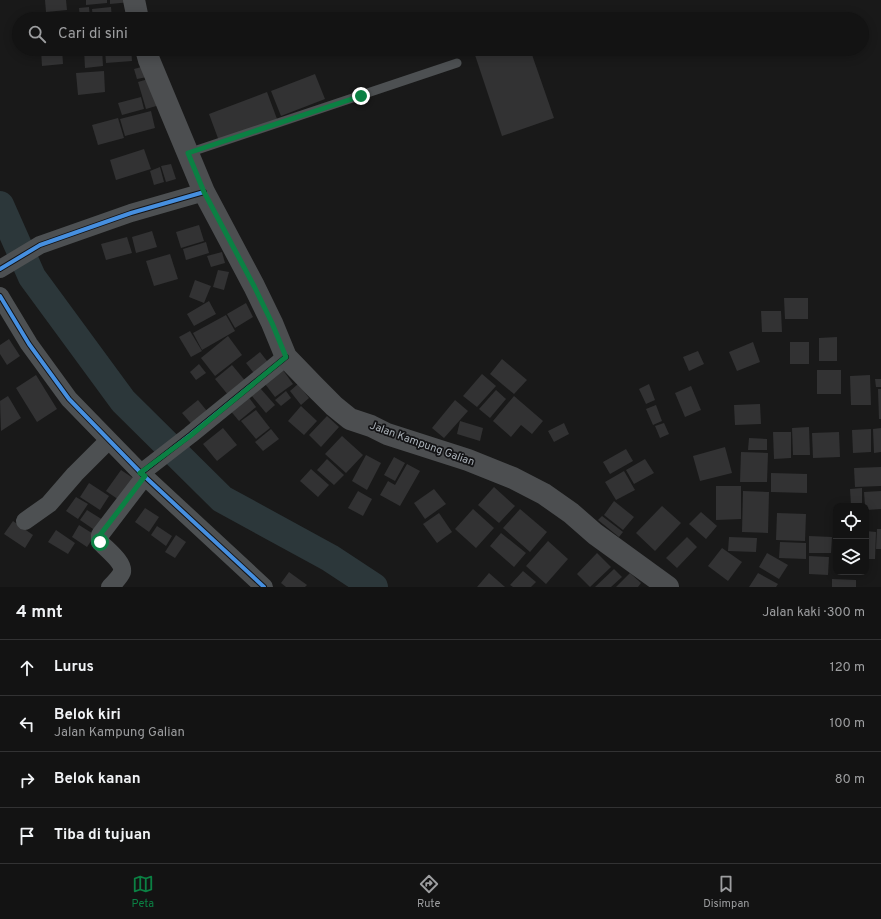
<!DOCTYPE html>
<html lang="id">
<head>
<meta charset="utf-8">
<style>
  :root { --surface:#131313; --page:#202021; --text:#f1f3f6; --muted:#9d9ea0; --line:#323233; --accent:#0b8043 }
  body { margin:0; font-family:Overpass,sans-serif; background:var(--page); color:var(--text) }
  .controls { position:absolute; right:12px; bottom:12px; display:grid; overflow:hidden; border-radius:8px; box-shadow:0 2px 10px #0003 }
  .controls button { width:36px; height:36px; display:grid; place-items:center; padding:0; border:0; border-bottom:1px solid var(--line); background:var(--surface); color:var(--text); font:20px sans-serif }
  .stop { position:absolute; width:12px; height:12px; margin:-9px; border:3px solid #0b8043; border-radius:50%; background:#fff }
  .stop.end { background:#0b8043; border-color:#fff; box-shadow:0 1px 4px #0008 }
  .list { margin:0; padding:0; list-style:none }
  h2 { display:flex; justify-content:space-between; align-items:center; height:52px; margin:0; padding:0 16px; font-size:17px }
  h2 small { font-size:13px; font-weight:400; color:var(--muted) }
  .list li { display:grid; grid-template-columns:26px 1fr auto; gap:12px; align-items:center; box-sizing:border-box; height:56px; padding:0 16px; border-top:1px solid var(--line) }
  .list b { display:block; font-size:15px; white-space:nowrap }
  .list p { margin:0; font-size:13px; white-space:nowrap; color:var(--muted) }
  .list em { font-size:13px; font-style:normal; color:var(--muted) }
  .icon { flex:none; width:22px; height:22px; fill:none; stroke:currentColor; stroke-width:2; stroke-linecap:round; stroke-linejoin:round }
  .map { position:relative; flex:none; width:881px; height:587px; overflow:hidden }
  .search { position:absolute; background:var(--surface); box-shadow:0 2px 10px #0003; left:12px; right:12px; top:12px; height:44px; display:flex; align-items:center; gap:10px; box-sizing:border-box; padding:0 14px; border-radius:22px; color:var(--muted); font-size:15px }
  .sheet { height:276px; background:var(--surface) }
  nav { display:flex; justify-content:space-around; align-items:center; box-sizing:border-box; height:56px; border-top:1px solid var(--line); background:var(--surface); font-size:11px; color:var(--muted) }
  nav a { display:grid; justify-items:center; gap:2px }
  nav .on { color:var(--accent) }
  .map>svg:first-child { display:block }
</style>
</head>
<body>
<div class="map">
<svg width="881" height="587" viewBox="0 0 881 587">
  <rect width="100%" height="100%" fill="#191919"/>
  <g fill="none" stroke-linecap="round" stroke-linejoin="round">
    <!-- river -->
    <path stroke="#2c373a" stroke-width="28" d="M0,205l32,72 91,124 99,98 108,59 44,29"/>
  </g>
  <!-- building -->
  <g fill="#323233">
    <path d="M45,0h21l1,10 -21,2z"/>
    <path d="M86,0h21v3l-21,2z"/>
    <path d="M110,0h21v2l-21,2z"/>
    <path d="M89,7l1,12h-10l-1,-11z"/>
    <path d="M111,7l1,12h-19l-1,-10z"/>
    <path d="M41,49h21l1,15 -21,2z"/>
    <path d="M84,49h18l1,17 -18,2z"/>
    <path d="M105,49h26l1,12 -26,2z"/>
    <path d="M473,49h57l24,69 -52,18z"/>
    <path d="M149,65l3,11 -15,3 -3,-10z"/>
    <path d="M104,71l1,21 -27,3 -2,-22z"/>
    <path d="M315,74l10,25 -44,17 -10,-25z"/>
    <path d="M155,77l8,27 -17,5 -8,-27z"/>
    <path d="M267,92l10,27 -58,22 -10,-27z"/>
    <path d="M141,97l3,12 -22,6 -4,-12z"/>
    <path d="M151,111l4,17 -30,8 -5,-17z"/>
    <path d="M118,118l6,20 -26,7 -6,-20z"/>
    <path d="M144,149l7,20 -35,11 -6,-20z"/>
    <path d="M171,164l5,15 -10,3 -5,-16z"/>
    <path d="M160,167l4,15 -10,3 -4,-14z"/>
    <path d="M199,225l5,16 -23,7 -5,-16z"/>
    <path d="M152,231l5,16 -21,6 -4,-16z"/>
    <path d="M127,237l5,16 -26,7 -5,-16z"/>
    <path d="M206,242l3,11 -23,7 -3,-11z"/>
    <path d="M222,252l3,11 -14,4 -4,-11z"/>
    <path d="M170,254l8,25 -24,7 -8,-25z"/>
    <path d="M218,270l11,2 -5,18 -11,-3z"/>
    <path d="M195,280l16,6 -7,17 -15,-6z"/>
    <path d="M784,298h24v21h-23z"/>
    <path d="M209,301l7,13 -22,12 -7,-12z"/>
    <path d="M246,303l7,14 -18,11 -8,-14z"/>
    <path d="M761,311h20l1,21h-20z"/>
    <path d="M226,315l9,16 -33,19 -9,-17z"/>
    <path d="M190,331l12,20 -11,6 -12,-20z"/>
    <path d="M228,336l14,19 -27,21 -14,-18z"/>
    <path d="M837,337v24h-18v-23z"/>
    <path d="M9,339l11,17 -13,9 -7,-11v-9z"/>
    <path d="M753,342l7,20 -23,9 -8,-19z"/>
    <rect x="790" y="342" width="19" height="22"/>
    <path d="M698,351l6,13 -15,7 -6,-14z"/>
    <path d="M260,352l11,14 -14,11 -11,-14z"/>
    <path d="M502,359l25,21 -13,14 -24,-20z"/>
    <path d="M199,364l7,9 -10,7 -6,-8z"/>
    <path d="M232,365l15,18 -18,13 -14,-17z"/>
    <path d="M280,366l13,18 -18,13 -13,-17z"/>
    <rect x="817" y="370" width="24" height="24"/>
    <path d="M482,374l14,12 -19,21 -14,-11z"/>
    <path d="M36,375l21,34 -20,13 -21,-34z"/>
    <path d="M870,375l1,30h-20l-1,-29z"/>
    <path d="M875,379h6v8h-5z"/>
    <path d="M298,384l11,14 -8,7 -11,-14z"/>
    <path d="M649,384l6,16 -9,4 -7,-15z"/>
    <path d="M691,386l10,24 -16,7 -10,-24z"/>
    <path d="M260,388l15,17 -9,8 -15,-18z"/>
    <path d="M878,389h3v30h-2z"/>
    <path d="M496,390l10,9 -16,19 -11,-9z"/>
    <path d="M286,391l5,7 -10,8 -6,-6z"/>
    <path d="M247,395l9,12 -17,14 -10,-12z"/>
    <path d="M8,396l13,22 -20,13 -1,-30z"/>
    <path d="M514,396l29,25 -11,13 -11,-9 -10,12 -18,-16z"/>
    <path d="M198,400l13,16 -16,12 -13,-15z"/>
    <path d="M455,400l13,11 -24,27 -12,-10z"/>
    <path d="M760,404l1,20 -26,1 -1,-20z"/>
    <path d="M656,405l6,16 -9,4 -7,-16z"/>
    <path d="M301,406l16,15 -13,14 -16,-14z"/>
    <path d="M256,410l14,18 -14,11 -15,-18z"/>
    <path d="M327,416l12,11 -18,20 -12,-12z"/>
    <path d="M460,421l23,7 -3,13 -23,-7z"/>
    <path d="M564,423l5,11 -15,8 -6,-11z"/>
    <path d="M664,423l5,11 -9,4 -5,-12z"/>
    <path d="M809,427l1,28h-17l-1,-27z"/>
    <path d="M223,428l14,17 -20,16 -14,-17z"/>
    <path d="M881,428v24l-7,1 -1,-24z"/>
    <path d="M271,429l8,10 -16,12 -8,-9z"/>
    <path d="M871,429v23l-18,1 -1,-23z"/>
    <path d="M773,432h18v26l-17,1z"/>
    <path d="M839,432l1,25 -27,1 -1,-25z"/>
    <path d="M342,436l21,19 -17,18 -21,-19z"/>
    <path d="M749,438l18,1v11h-19z"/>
    <path d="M725,447l7,26 -32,8 -7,-25z"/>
    <path d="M626,449l7,12 -23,13 -7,-12z"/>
    <path d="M741,452l27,1 -1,29h-27z"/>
    <path d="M366,455l15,8 -14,27 -15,-9z"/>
    <path d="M394,457l11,6 -10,18 -11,-6z"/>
    <path d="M327,459l17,16 -10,10 -17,-15z"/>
    <path d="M645,459l9,14 -20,11 -8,-14z"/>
    <path d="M407,464l13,7 -20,35 -20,-11 8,-14 7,4z"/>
    <path d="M881,467v19l-26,1 -1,-19z"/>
    <path d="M311,469l18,16 -11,12 -18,-16z"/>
    <path d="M121,470l12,8 -14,22 -13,-9z"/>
    <path d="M624,471l11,19 -19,10 -11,-18z"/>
    <path d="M771,473l36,1v19l-36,-1z"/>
    <path d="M89,483l20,13 -9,14 -20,-13z"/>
    <path d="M716,486h25v33l-25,1z"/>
    <path d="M494,487l21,19 -16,17 -21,-18z"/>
    <path d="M862,488v17h-11l-1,-16z"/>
    <path d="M434,489l12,15 -21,15 -11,-16z"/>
    <path d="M358,491l14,8 -9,17 -15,-8z"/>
    <path d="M743,491l26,1 -1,41 -26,-1z"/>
    <path d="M881,491v18l-15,1v-4h-1l-1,-14z"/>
    <path d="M76,497l12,7 -10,15 -12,-8z"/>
    <path d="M614,501l20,16 -11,13 -19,-15z"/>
    <path d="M662,506l19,17 -26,28 -19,-18z"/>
    <path d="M145,508l14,9 -10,15 -14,-10z"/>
    <path d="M473,509l21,19 -18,20 -21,-19z"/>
    <path d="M520,509l27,23 -17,20 -27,-24z"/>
    <path d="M87,510l16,10 -7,11 -16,-11z"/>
    <path d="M701,512l16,14 -11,13 -17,-15z"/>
    <path d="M439,513l13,19 -15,11 -14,-19z"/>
    <path d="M777,513l29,1 -1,27 -29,-1z"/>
    <path d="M602,516l21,16 -4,5 -21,-17z"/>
    <path d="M13,521l20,14 -8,13 -21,-14z"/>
    <path d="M79,525l16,10 -8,12 -15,-10z"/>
    <path d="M157,526l15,10 -6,10 -15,-11z"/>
    <path d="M877,529h4v20h-5z"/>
    <path d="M56,530l19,13 -7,11 -20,-12z"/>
    <path d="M866,531l10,1 -1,27h-9z"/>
    <path d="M501,533l25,20 -12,14 -24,-21z"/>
    <path d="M176,535l10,7 -11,16 -10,-6z"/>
    <path d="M809,536l23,1 -1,16h-22z"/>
    <rect x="834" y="536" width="2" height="18"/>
    <path d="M687,537l10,10 -20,21 -11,-10z"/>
    <path d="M729,537l28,1 -1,14 -28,-1z"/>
    <path d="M548,541l20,18 -22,25 -20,-18z"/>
    <path d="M780,542l26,1v16l-27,-1z"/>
    <path d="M722,548l20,14 -14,19 -20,-15z"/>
    <path d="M597,553l14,14 -21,20 -13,-13z"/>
    <path d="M767,553l21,12 -9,14 -20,-12z"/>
    <path d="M809,556l20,1 -1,18 -19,-1z"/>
    <path d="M614,569l8,8 -11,10h-16z"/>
    <path d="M523,571l13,11 -5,5h-18l-3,-2z"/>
    <path d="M289,572l18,13 -2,2h-19l-5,-4z"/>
    <path d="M489,573l16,14h-28z"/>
    <path d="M630,573l11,10 -3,4h-22z"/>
    <path d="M758,573l20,11 -2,3h-27z"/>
    <path d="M832,579l24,1v7h-24z"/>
  </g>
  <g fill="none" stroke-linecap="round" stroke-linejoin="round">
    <!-- service -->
    <path stroke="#4d5052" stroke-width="9" d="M188,153l269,-90"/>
    <!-- minor -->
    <g stroke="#4d5052" stroke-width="18">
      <path d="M0,269l40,-24 91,-32 73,-21"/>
      <path d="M0,296l29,48 40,55 72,74 123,114"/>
      <path d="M141,473l49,-38 96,-78"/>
      <path d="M25,521l24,-17 26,-30 33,-33"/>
      <path d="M110,587c4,-4 10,-10 12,-15 2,-10 -16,-23 -22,-30v-7l45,-59"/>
    </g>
    <!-- secondary -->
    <g stroke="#4c4e50" stroke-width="22">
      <path d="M134,0l4,19"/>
      <path d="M146,49l3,11 55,132 50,94 18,37 14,34 28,29 20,20 16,13 21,7 16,8 81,26 45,18 31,16 27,19 24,21 73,53"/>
    </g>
    <!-- cycleway casing -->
    <g stroke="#131315" stroke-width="6">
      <g id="cycleway">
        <path d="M0,269l40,-24 91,-32 73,-21"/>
        <path d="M0,296l29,48 40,55 72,74 123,114"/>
        <path d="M141,473l49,-38 96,-78"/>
      </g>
    </g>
    <!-- cycleway -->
    <use href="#cycleway" stroke="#468fdf" stroke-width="4"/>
  </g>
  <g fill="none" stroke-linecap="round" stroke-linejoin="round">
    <!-- route -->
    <path stroke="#0b8043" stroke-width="5" d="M100,542v-7l45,-59 -5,-3 50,-37 96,-79 -14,-34 -18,-37 -50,-94 -16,-39 173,-57"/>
  </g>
  <g text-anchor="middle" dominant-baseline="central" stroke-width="3.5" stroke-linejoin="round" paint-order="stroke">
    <!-- street labels -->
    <g font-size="11" fill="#abb2b9" stroke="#131315">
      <text transform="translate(422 444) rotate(20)">Jalan Kampung Galian</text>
    </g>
  </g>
</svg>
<div class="controls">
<button><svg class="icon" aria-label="locate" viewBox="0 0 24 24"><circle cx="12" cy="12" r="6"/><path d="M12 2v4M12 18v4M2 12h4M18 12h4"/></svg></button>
<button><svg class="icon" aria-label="layers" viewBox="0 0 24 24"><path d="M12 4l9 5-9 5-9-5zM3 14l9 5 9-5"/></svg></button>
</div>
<div class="stop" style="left:100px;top:542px"></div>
<div class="stop end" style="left:361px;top:96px"></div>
<div class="search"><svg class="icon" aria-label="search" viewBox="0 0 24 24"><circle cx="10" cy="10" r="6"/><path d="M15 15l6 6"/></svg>Cari di sini</div>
</div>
<section class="sheet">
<h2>4 mnt<small>Jalan kaki · 300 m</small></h2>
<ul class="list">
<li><svg class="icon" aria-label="ahead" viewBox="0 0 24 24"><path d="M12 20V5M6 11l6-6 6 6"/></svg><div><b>Lurus</b></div><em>120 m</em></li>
<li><svg class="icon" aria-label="left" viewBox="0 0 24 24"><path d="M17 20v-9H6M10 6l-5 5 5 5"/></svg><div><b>Belok kiri</b><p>Jalan Kampung Galian</p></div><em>100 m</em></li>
<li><svg class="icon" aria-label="right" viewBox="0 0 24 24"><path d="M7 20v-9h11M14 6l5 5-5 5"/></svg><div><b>Belok kanan</b></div><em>80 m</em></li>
<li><svg class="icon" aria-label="arrive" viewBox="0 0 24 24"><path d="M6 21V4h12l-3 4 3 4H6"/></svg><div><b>Tiba di tujuan</b></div></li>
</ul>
</section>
<nav>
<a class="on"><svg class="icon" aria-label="map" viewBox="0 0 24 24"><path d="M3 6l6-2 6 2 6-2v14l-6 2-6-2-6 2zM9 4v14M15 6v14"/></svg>Peta</a>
<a><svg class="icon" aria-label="directions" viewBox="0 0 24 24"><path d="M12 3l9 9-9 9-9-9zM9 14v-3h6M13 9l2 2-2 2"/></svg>Rute</a>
<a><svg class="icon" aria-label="saved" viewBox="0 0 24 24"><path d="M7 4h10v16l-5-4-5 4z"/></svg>Disimpan</a>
</nav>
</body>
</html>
